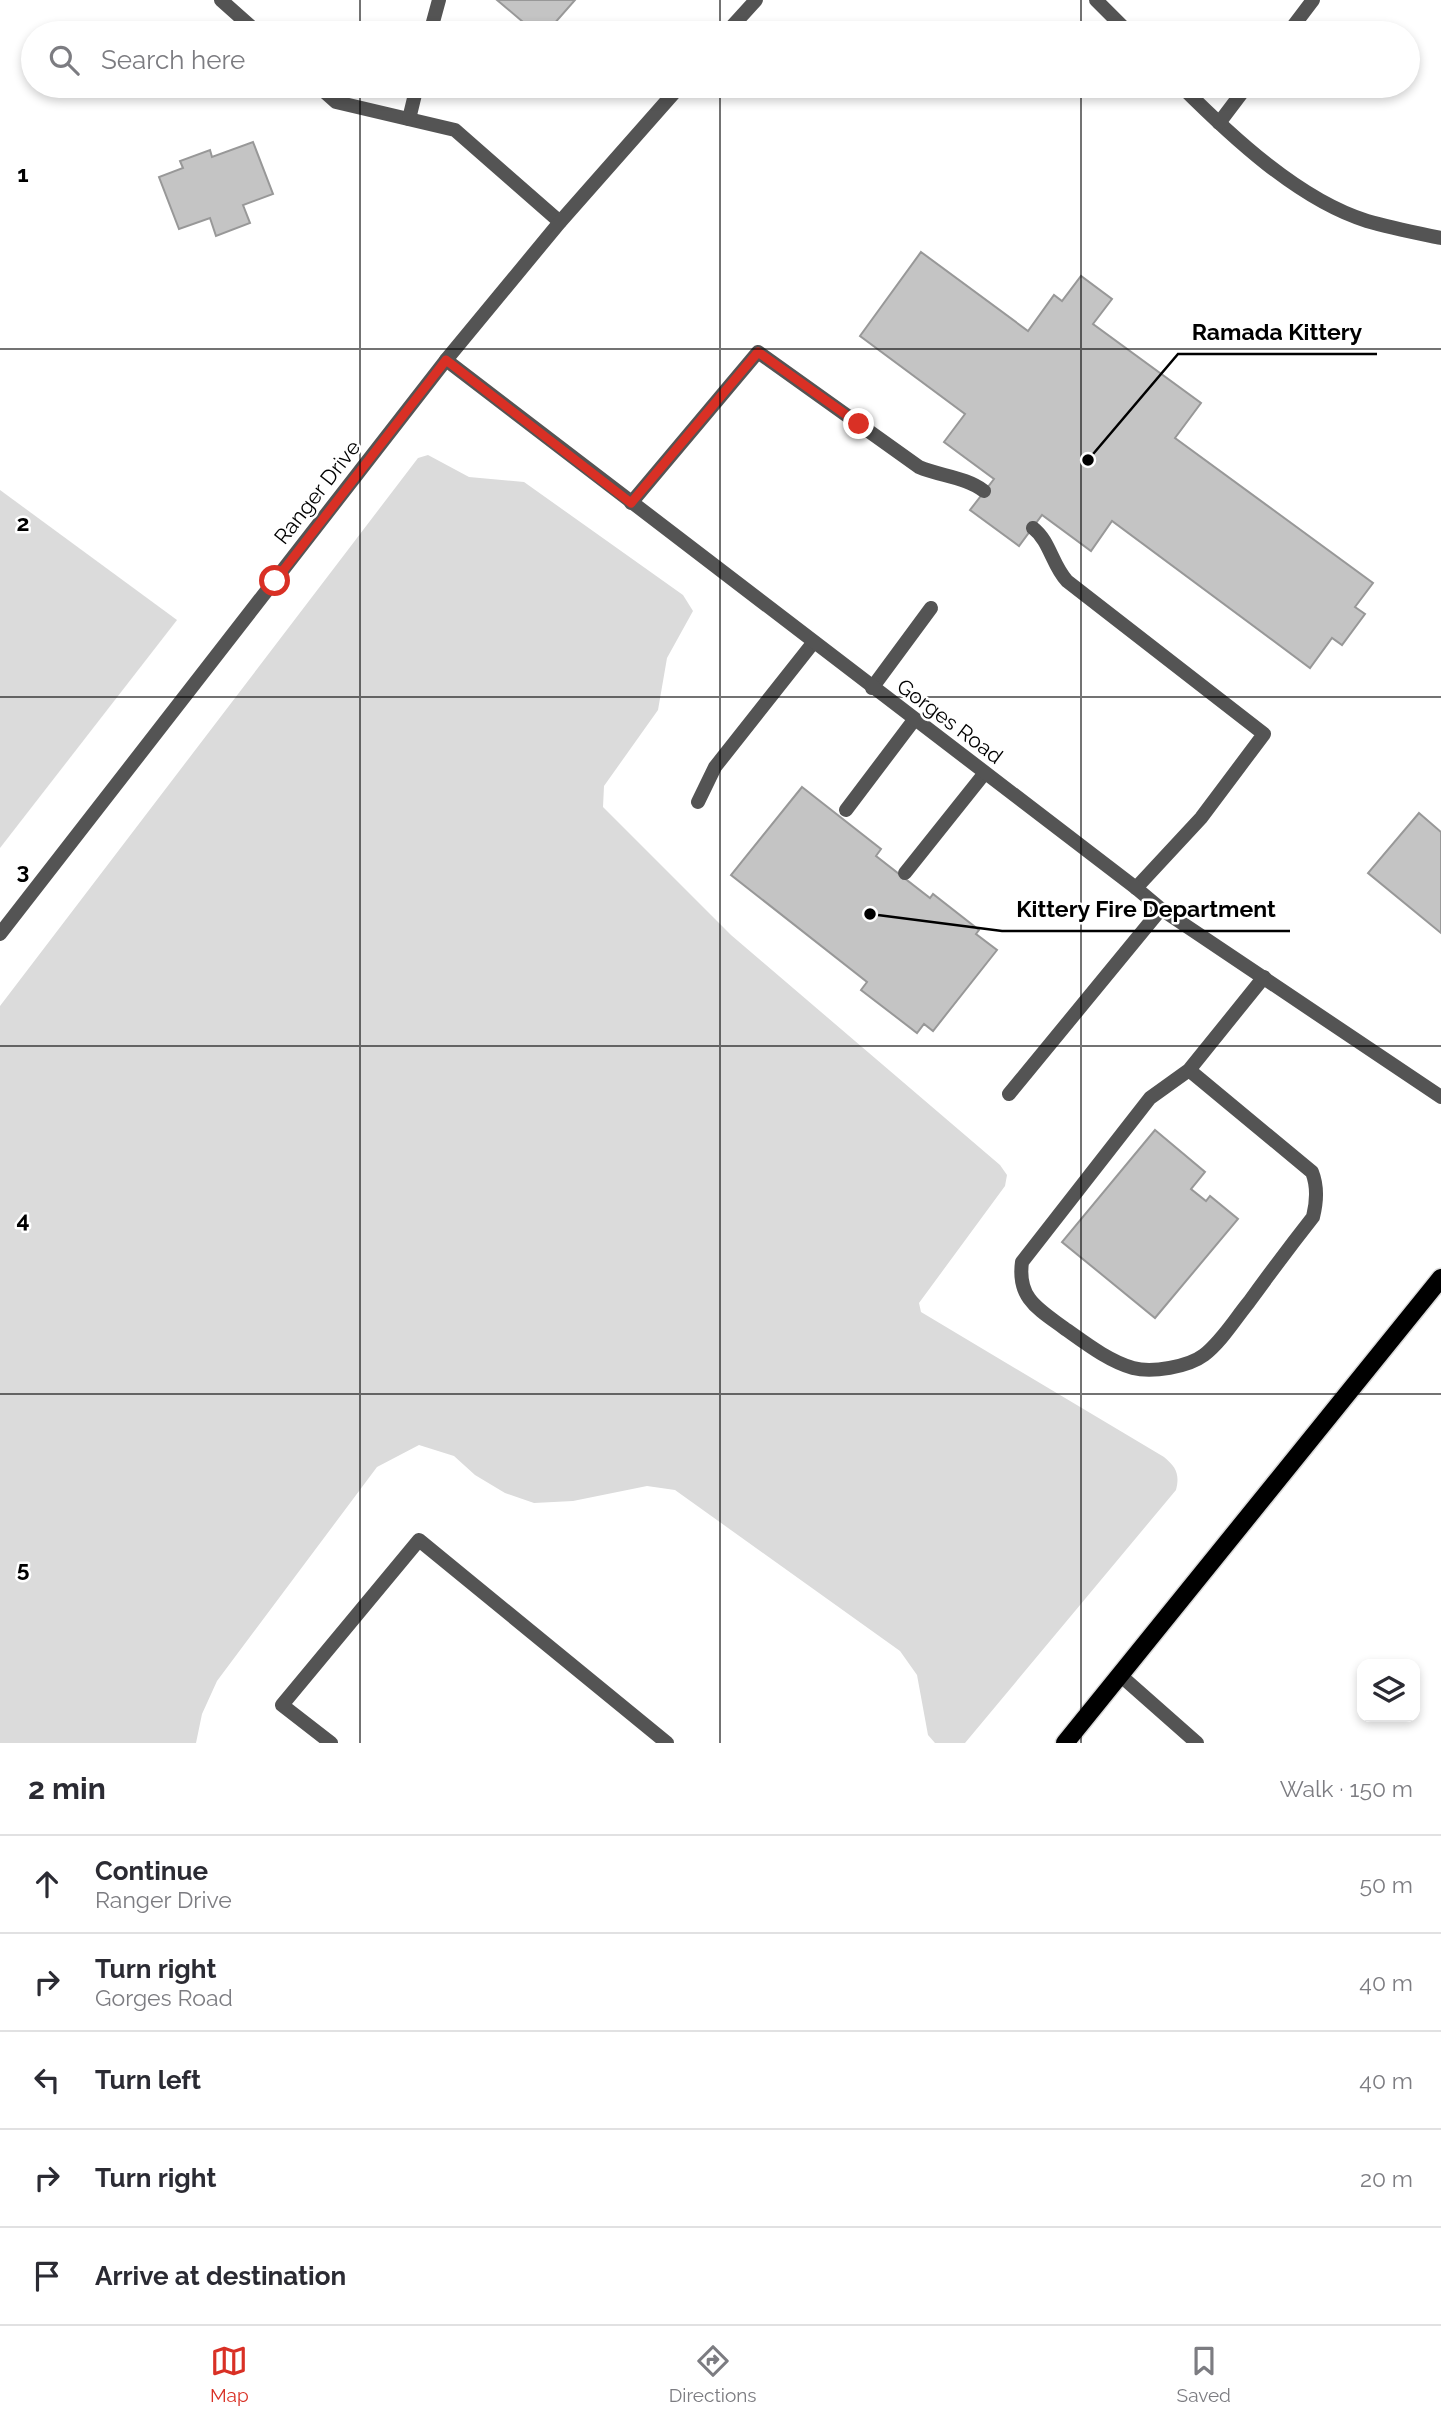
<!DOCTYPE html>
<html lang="en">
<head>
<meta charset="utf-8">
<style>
  :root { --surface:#fff; --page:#f7f7f7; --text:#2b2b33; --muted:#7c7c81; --line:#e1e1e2; --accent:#d93025 }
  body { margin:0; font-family:Raleway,sans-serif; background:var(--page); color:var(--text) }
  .controls { position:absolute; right:21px; bottom:21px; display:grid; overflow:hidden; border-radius:14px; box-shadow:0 4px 10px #0003 }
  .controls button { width:63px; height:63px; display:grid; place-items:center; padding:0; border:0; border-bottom:2px solid var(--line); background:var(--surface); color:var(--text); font:35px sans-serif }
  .stop { position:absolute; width:21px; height:21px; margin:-16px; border:5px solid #d93025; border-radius:50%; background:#fff }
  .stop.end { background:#d93025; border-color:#fff; box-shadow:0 2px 7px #0008 }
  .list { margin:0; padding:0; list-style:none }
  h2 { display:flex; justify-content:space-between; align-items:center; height:91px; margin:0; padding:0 28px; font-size:30px }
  h2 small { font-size:23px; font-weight:400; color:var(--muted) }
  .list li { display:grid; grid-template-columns:46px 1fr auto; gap:21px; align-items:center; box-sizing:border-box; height:98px; padding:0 28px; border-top:2px solid var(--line) }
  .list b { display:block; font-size:26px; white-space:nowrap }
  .list p { margin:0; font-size:23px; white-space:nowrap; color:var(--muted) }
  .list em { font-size:23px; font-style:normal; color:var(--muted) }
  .icon { flex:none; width:38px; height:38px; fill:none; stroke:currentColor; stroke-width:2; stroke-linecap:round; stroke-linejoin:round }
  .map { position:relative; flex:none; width:1441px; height:1743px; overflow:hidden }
  .search { position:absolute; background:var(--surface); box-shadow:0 4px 10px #0003; left:21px; right:21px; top:21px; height:77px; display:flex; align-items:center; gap:18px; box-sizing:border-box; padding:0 24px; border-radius:38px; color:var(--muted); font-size:26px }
  .sheet { height:581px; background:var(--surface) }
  nav { display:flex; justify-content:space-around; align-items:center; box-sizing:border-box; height:98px; border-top:2px solid var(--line); background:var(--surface); font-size:19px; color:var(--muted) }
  nav a { display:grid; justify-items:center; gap:4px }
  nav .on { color:var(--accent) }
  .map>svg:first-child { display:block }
</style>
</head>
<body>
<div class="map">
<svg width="1441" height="1743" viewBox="0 0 1441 1743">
  <rect width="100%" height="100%" fill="#fff"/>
  <!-- green -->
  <g fill="#dbdbdb">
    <path d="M428,455l41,22 55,5 159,113 10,16 -26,47 -9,52 -54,76 -1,21 128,128 269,230 7,10 -2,11 -86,117 2,9 243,145c12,10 16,17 12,33l-211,253h-30l-7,-8 -11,-60 -17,-24 -225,-161 -28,-4 -74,15 -39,2 -29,-10 -30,-18 -21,-19 -35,-11 -42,22 -160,214 -15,33 -6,29h-196v-737l418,-548z"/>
    <path d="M0,490l177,130 -177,228z"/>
  </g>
  <!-- building -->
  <g fill="#c4c4c4" stroke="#989898" stroke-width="2">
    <path d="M497,0h78l-29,33h-10z"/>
    <path d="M253,142l20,52 -30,11 7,18 -34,13 -6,-18 -31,11 -20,-52 24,-9 -3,-7 30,-11 2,7z"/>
    <path d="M921,252l107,79 26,-36 8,6 19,-25 31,23 -19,25 108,79 -26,35 198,145 -18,24 10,7 -23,31 -10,-7 -22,30 -198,-147 -21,30 -49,-36 -23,31 -49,-36 24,-31 -50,-37 21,-28 -105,-78z"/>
    <path d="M802,787l79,62 -5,7 54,42 3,-4 46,36 -3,4 21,16 -64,81 -9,-7 -7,9 -56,-43 6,-8 -136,-107z"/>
    <path d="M1419,813l22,19v101l-73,-60z"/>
    <path d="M1155,1130l50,42 -14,17 15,12 4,-5 28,23 -83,99 -93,-76z"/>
  </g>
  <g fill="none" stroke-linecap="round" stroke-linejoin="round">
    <!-- primary casing -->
    <g stroke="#dbdbdb" stroke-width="21">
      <path id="primary" d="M1065,1743l376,-465"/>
    </g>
    <!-- service -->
    <g stroke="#545454" stroke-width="14">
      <path d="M221,0l37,33"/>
      <path d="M1096,0l33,33"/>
      <path d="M430,33l9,-33"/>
      <path d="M1288,33l25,-33"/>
      <path d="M318,86l18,16 119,28 105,92"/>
      <path d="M1181,86c50,50 118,114 186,135 24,7 50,12 74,17"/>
      <path d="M409,119l8,-33"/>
      <path d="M1219,123l28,-37"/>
      <path d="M631,503l127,-151 161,115c21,9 47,10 65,24"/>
      <path d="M1033,528c17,13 19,37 34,53l197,153 -63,84 -65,70"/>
      <path d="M872,688l59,-80"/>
      <path d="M698,802l17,-35 98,-124"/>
      <path d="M846,810l68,-90"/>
      <path d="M905,873l79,-99"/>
      <path d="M1189,1070l123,102c6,15 5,29 1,45 -22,28 -43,56 -64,85 -14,17 -27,39 -45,53 -16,12 -52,18 -71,13 -25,-7 -49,-26 -69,-40 -26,-19 -47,-30 -42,-66l128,-164 39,-28 75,-93"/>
      <path d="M1009,1094l152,-185"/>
      <path d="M1120,1675l77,68"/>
      <path d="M331,1743l-49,-38 137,-165 248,203"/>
    </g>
    <!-- minor -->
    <g stroke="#545454" stroke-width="14">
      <path d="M726,33l30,-33"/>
      <path d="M446,360l690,528 25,21 280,188"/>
      <path d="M0,934l446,-574 114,-138 120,-136"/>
    </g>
    <!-- primary -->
    <use href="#primary" stroke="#000" stroke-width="18"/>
  </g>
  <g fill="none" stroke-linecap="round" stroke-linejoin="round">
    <!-- route -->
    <path stroke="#d93025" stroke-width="9" d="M275,581l171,-221 185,143 127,-151 101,72"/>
  </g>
  <!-- grid -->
  <path fill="none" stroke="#000" stroke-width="2" stroke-opacity="0.55" d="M360,0v33M720,0v33M1081,0v33M360,86v1657M720,86v1657M1081,86v1657M0,349h1441M0,697h1441M0,1046h1441M0,1394h1441"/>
  <g text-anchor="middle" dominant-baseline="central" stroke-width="5" stroke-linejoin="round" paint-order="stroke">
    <!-- street labels -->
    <g font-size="21" fill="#000" stroke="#fff">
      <text transform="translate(317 492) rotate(-52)">Ranger Drive</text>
      <text transform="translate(950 721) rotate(37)">Gorges Road</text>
    </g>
  </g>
  <g font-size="23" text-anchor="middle" font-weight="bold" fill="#000" stroke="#fff" stroke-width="5" stroke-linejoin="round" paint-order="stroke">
    <text x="23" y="182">1</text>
    <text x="23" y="531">2</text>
    <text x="23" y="879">3</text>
    <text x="23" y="1228">4</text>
    <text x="23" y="1577">5</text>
  </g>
  <!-- callouts -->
  <path fill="none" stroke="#000" stroke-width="2.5" d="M1088 460L1178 354H1377M870 914L1002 931H1290"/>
  <g fill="#000" stroke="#fff" stroke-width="2.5">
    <circle cx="1088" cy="460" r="7"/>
    <circle cx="870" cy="914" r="7"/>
  </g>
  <g font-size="23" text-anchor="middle" font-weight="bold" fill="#000" stroke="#fff" stroke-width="5" stroke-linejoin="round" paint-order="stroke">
    <text x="1277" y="340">Ramada Kittery</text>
    <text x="1146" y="917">Kittery Fire Department</text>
  </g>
</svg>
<div class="controls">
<button><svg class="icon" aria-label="layers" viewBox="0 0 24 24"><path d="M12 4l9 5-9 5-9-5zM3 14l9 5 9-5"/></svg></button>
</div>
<div class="stop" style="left:275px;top:581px"></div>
<div class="stop end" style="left:859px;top:424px"></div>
<div class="search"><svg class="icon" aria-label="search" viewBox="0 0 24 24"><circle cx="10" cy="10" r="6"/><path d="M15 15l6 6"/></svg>Search here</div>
</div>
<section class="sheet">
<h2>2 min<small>Walk · 150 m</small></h2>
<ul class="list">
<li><svg class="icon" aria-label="ahead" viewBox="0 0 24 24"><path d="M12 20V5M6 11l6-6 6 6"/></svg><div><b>Continue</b><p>Ranger Drive</p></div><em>50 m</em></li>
<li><svg class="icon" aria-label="right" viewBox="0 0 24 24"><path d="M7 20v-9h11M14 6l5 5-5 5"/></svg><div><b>Turn right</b><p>Gorges Road</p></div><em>40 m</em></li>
<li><svg class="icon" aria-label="left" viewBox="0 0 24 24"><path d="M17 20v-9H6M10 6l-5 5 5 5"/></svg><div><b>Turn left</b></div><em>40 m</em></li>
<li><svg class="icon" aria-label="right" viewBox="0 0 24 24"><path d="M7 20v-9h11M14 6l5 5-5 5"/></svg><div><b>Turn right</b></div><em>20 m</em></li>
<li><svg class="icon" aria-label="arrive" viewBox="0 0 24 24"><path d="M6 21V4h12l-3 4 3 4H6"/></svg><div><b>Arrive at destination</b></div></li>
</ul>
</section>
<nav>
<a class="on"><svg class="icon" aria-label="map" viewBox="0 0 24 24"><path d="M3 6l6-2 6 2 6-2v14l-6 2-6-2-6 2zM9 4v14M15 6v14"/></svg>Map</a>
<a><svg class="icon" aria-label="directions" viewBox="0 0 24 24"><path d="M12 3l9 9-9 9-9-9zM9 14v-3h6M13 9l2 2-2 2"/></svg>Directions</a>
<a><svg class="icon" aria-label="saved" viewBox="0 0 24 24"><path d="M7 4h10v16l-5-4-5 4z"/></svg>Saved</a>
</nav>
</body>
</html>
